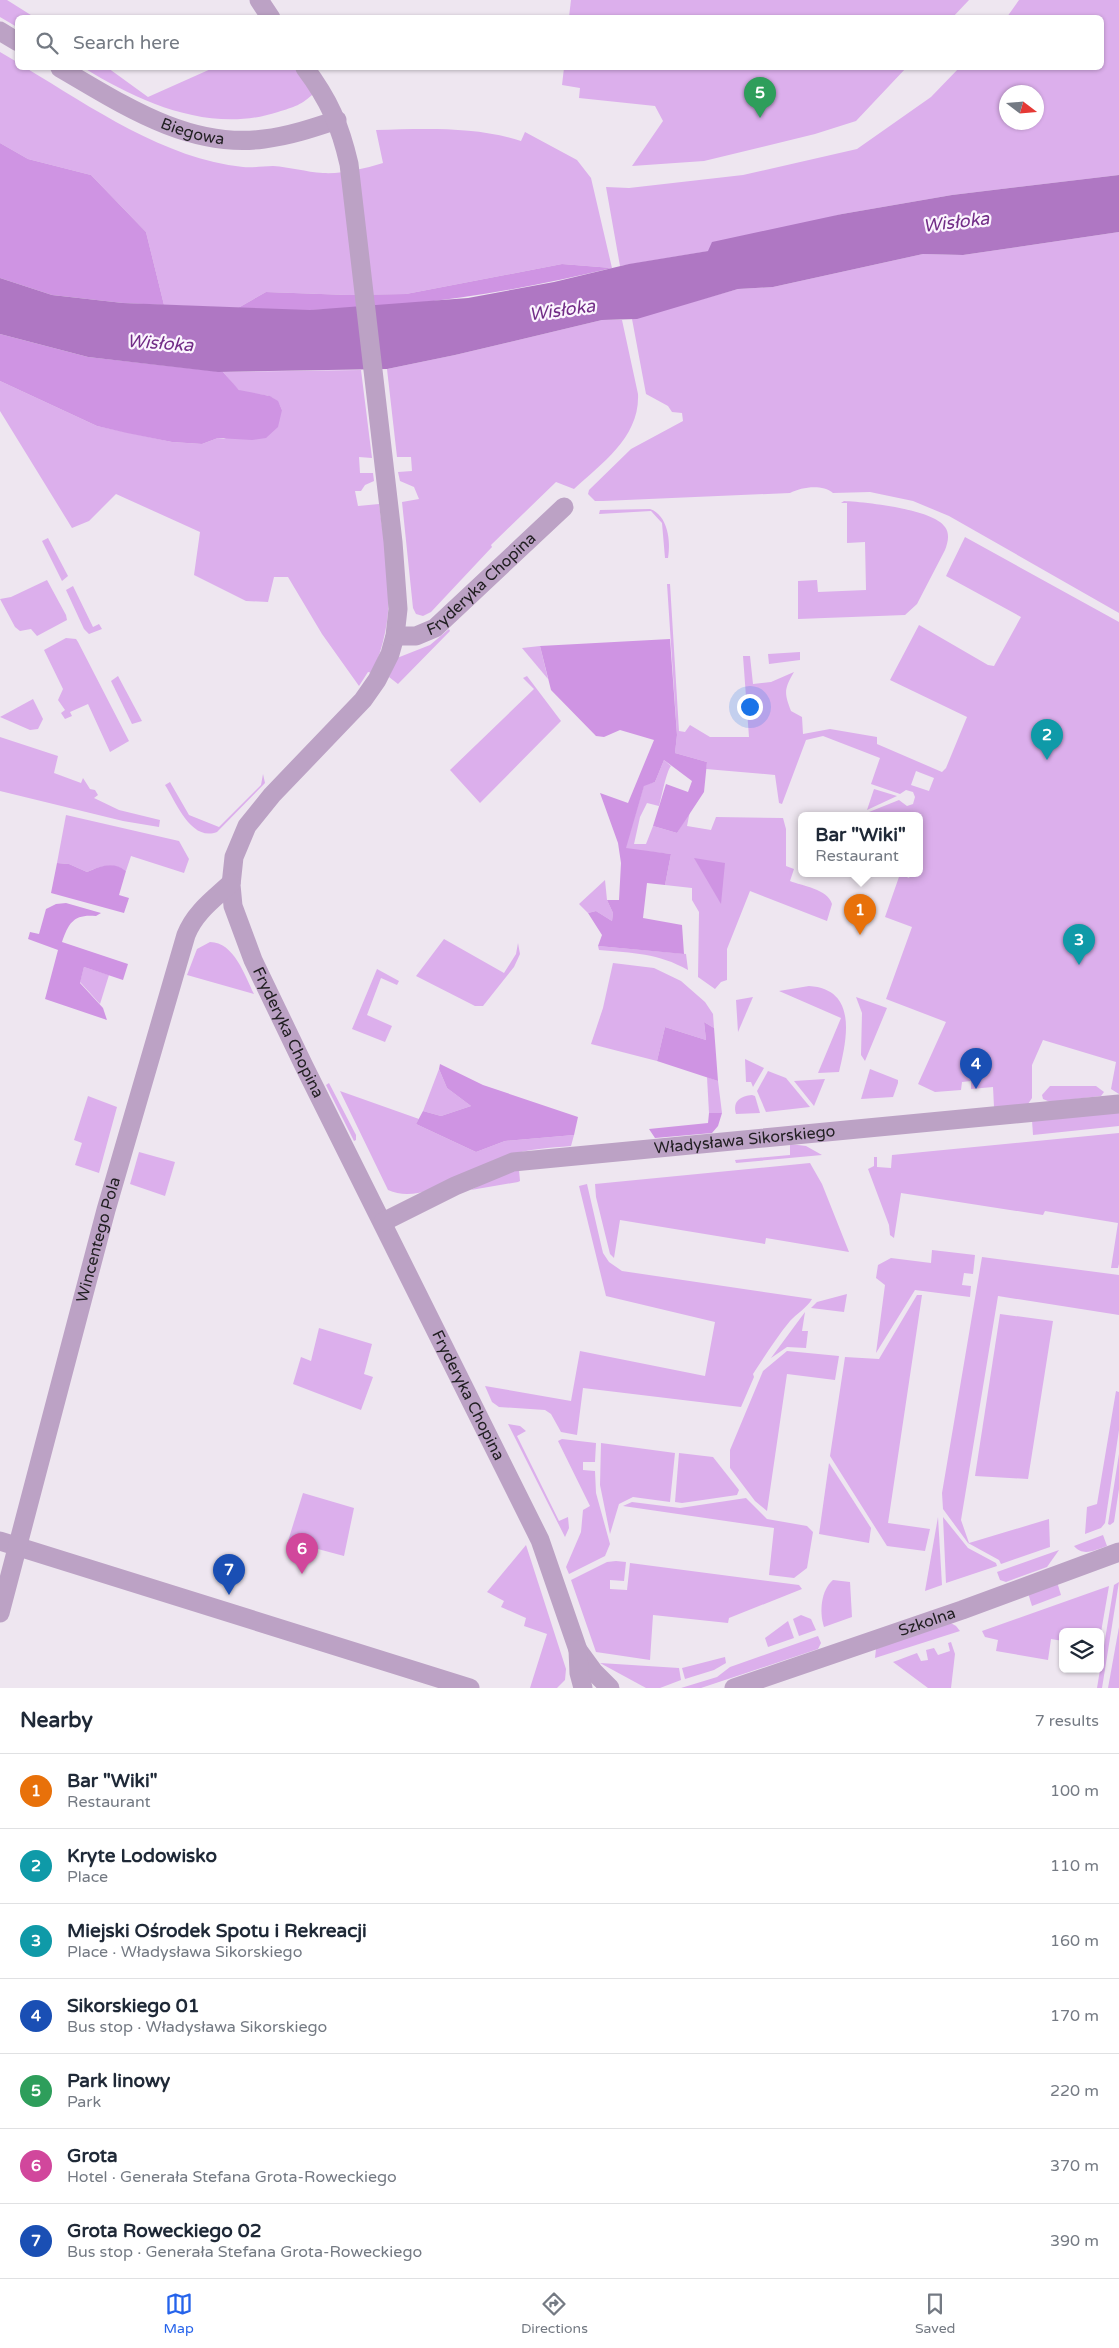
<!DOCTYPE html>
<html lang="en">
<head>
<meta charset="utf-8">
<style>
  :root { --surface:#fff; --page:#f6f6f7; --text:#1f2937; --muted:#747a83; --line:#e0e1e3; --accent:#2563eb }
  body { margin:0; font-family:"Varela Round",sans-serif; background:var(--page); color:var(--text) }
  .controls { position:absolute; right:15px; bottom:15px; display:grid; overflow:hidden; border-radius:8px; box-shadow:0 1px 4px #0004 }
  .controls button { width:45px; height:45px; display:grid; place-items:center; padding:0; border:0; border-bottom:1px solid var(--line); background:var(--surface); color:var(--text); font:25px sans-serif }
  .compass { position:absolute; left:999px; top:85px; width:45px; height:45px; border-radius:50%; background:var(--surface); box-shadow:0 1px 4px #0004; rotate:106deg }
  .you { position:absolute; left:749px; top:706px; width:18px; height:18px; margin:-12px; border:4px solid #fff; border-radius:50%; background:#1a73e8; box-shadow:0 0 0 8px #1a73e833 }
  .badge { display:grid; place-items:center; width:32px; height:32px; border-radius:50%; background:var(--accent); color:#fff; font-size:16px; font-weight:700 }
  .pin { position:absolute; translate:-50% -41px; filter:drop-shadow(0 1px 2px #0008) }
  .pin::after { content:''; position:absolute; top:26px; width:18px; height:15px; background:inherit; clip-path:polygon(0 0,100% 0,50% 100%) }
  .popup { position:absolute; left:798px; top:812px; width:125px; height:65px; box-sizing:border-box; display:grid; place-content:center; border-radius:8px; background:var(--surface); filter:drop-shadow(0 1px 4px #0005); font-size:16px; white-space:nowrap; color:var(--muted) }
  .popup b { font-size:19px; color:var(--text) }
  .popup::after { content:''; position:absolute; left:50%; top:100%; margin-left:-10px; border:10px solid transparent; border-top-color:var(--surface) }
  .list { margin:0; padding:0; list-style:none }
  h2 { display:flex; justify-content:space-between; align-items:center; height:65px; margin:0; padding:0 20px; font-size:21px }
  h2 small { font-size:16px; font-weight:400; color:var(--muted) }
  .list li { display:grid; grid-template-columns:32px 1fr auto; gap:15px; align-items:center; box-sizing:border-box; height:75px; padding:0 20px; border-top:1px solid var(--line) }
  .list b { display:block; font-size:19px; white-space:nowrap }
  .list p { margin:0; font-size:16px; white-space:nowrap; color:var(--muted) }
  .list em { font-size:16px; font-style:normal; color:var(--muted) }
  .icon { flex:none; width:28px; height:28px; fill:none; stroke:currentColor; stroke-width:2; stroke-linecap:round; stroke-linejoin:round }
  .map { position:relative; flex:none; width:1119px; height:1688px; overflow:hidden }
  .search { position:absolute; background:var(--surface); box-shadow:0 1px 4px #0004; left:15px; right:15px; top:15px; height:55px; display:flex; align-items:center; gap:12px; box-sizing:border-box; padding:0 18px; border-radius:8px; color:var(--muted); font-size:19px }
  .sheet { height:590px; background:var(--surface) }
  nav { display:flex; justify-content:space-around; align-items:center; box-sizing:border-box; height:70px; border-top:1px solid var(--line); background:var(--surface); font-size:14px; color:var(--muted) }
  nav a { display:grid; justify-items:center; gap:2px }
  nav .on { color:var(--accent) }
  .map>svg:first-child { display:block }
</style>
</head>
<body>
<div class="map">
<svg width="1119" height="1688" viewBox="0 0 1119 1688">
  <rect width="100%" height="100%" fill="#eee6f0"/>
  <!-- green -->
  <g fill="#dcafec" fill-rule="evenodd">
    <path d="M0,0h7l27,17 -16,1 -1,9 -17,-10z"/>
    <path d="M571,0h398l-17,18 -383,-1z"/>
    <path d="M1019,0h100v175l-167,20 -110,19 -133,37 -89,15 -14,-79 23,1 114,-13 114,-26 74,-52 28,-29h143v-50l-95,-1zM1006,92h30v30h-30z"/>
    <path d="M0,52l17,10 1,6h8c65,39 139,91 217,99 10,1 20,-1 30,-1 17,1 33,6 50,7 20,1 40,-4 60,-10l-7,-33c48,-1 98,-4 145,11l4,-9 52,28 14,18 21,90 -50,-4 -156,30 -58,1 -82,-3 -28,16 -74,-3 -18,-73 -55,-57 -63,-16 -28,-16z"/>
    <path d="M84,68h24l40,29 65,-29h84l17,25c-12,12 -20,14 -36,19 -67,22 -137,-9 -194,-44z"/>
    <path d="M564,68h342l-50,53 -41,13 -111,27 -72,5 31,-45 -8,-15 -76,-8 1,-10 -18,-3z"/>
    <path d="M1119,232v381l-170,-97 -36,-15 -43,-9 -37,1c-11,-9 -31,-6 -43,0l-187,8h-8l-7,-7 1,-4 42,-41 52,-28 -1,-8 -10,-1 -4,-6 -22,-12 -14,-75 106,-30 35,-2 150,-33 40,1z"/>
    <path d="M602,320h20l16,74c2,43 -36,69 -64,95l-18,-7 -65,63 1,2 -61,65 -8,4 -7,-2 -3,-6 -11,-106 17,-3 -5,-12 -14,-6 -2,-9 14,-1 -1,-14h-14l-10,-88 68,-14z"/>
    <path d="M361,370l11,88 -13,-1 1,16h13l1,8 -9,4 -4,6h-6l3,15 21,-2c8,62 20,109 -7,169l-4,-1 -9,14 -37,-52 -34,-57h-14l-6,25 -22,-1 -52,-26 6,-43 -84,-38 -27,27 -17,7 -72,-117v-30l97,45 75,16 30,2 16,-6 6,1 58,-29c-10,-25 -30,-9 -43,-20 -6,-5 -11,-13 -16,-18z"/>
    <path d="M844,501c21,1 89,8 101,26 5,7 3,15 0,23l-28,54 -12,11 -107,4v-38l19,-1 1,12 48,-2 -1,-48 -18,1v-40h-6z"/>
    <path d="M650,509c18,6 21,33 18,49h-3l-3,-35 -11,-12 -52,3 1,-4z"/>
    <path d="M965,537l154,85v472l-8,-5 5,-27 -73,-22 -11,25v33l-4,6 -34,3 -1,-20 -22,2v-8l-9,1 -1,8 -26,2 -17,-8 28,-62 -60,-23 26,-72 -27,-10 15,-43 9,4 2,-4h8v-21l4,-10 -4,-1v-26h-60l40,-16 8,6 6,-2 2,-7 -2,-5 -7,-2 -6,4 -29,-10 9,-26 -57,-22 -17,4 -24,64 -3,-1 -4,-28 -69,-6 1,-7 -32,-9 2,-18 -10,-151h3l9,147 6,1 5,-7 20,12h39l-6,-81h7l3,28 18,-2 23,-10c-10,17 -10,21 -3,39l11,6 1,17 27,-5 47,8v7l65,28 4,-4 21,-51 -77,-37 29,-55 69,40 6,1 27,-49 -75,-41zM916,771l18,7 -5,13 -18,-6z"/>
    <path d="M48,538l20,38 -6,5 -20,-40z"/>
    <path d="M47,580l19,35 1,5 -30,16 -6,-7 -11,2 -5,-4 -15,-28 11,-2z"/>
    <path d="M73,586l20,41 6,-3 3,5 -13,5 -5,-5 -18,-39z"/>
    <path d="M449,629l1,2 -52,53 -9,-7 8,-19 33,-13z"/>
    <path d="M66,638l10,1 2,3 51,99 -19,11 -22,-48 -18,8 2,4 -7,3 -4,-6 4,-3 -7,-10 5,-11 -19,-39z"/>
    <path d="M540,646l8,33 -26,-31z"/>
    <path d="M800,652v8l-31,4 -1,-10z"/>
    <path d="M118,676l24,45 -10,3 -21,-43z"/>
    <path d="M527,676l34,45 -81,82 -30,-33 84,-81 -11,-11z"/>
    <path d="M33,699l10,20 -5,10 -8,1 -30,-13z"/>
    <path d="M0,737l58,19 -4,17 27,10 2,-5 7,11 5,1 3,5 -4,3 25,12 41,10 -1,7 -36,-6 -123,-30z"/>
    <path d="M664,760l7,6c-5,6 -9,30 -12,40l-12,-3 -7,14 -6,27h12l7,-18 24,7 13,-22 -3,15 24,4 5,-13 67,1 3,11v37l8,3 -4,12c12,5 38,8 42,23l-5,17 -77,-30 -23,58v31l-6,2 -6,7 -17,-12 1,-65 -7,-12v-12l-27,-3 6,-31 -46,-5 19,-64 11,-3z"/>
    <path d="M263,774l2,9 -48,49c-26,10 -41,-30 -52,-47l5,-3 19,33 30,12 42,-42z"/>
    <path d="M874,789l23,7 -30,14z"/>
    <path d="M66,815l113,26 10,18 -5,14 -53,-17 -5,15c-12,-9 -26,-5 -39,1l-18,-8 -12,-1z"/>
    <path d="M605,880l2,20 6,13 -1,8 -16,-10 -8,2 -9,-9z"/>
    <path d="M444,939l60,34 12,-19 2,-11 2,11 -6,13 -31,39h-8l-59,-30z"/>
    <path d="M210,942c24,0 35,34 44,52l-67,-19 10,-26z"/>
    <path d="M598,946l88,8 2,16c-30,-17 -55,-17 -89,-20z"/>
    <path d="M613,963l41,5 27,13 24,21 8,12 1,14 -10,-6 2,18 -41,-13 -8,34 -66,-17 12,-36z"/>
    <path d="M84,967l25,8 -9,29 -20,-22z"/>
    <path d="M377,969l22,12 -2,4 -16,-7 -14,37 25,11 -7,16 -33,-13z"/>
    <path d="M809,986c49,3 38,53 30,86l-21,1 23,-55 -62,-27z"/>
    <path d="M753,997l-15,35 -2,-32z"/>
    <path d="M856,997l31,11 -22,53 -4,-6 1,-42z"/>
    <path d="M745,1059l19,9 -11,19 -2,-5h-5z"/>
    <path d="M439,1069l8,19 24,18 -30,10 -18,-5z"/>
    <path d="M870,1069l28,11v3l-5,14 -32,2z"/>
    <path d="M768,1071l18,7 24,29 -44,5 -9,-21z"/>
    <path d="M707,1077l11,4 4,32h-13z"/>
    <path d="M825,1079l-11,27 -20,-25z"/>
    <path d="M329,1083l27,52v5l-2,1 -28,-56z"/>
    <path d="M1050,1086h46l8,6 -3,4 -51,6 -7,-3 -1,-4z"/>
    <path d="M340,1091l79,28 -3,5 60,28 29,-11 69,-6 -3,11c-22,2 -44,3 -65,10 -35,10 -82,51 -118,34z"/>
    <path d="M752,1095l3,1 5,17 -24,1c-4,-13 5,-18 16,-19z"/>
    <path d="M88,1096l29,11 -18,66 -24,-8 7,-22 -8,-3z"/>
    <path d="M1119,1112v14l-86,9 -1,-15z"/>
    <path d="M1119,1133v131l-1,4h-7l7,-45 -73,-12 -2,4 -142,-22 -7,45 -4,-3 -1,-10 -21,-56 6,-3v-9h3v10l14,1 1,-13z"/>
    <path d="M790,1144l16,2 16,9 -86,8 -1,-3 55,-5z"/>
    <path d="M139,1152l36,10 -10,34 -35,-12z"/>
    <path d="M810,1163l12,21 27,68 -83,-14 -1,6 -145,-24 -6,38 -4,-4 -14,-57 -1,-13z"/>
    <path d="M519,1170l1,11 -2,1 -47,8 28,-15z"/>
    <path d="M587,1184l16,69 6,9 13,9 190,28c-5,9 -15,14 -22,22 -14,17 -25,35 -37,53l1,3 -13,30 -158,-19 -6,47 -16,-3 -10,-18 -6,-4 -46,-3 -7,-5 -7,-16 86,15 9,-50 125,25 10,-54 -109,-26 -27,-110z"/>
    <path d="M932,1250l43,5 -2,19 -9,-1 -2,12 9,1 -1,11 -55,-7 -39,63 9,-68 -9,-7 2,-13 13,-7 40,5z"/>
    <path d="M982,1257l137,18v40l-121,-19 -37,224 8,23 80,-24 1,28 -49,17 -2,-4 -31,-17 -25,-34 -1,-16z"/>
    <path d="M847,1294l-3,18 -33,-4 6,-6z"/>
    <path d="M917,1295h5l-34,228 42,6 -5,22 -38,-5 -57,-90 15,-99 34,2z"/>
    <path d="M805,1312l-3,19h6l-2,17 -19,-1 -16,11z"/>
    <path d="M1000,1314l53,7 -25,158 -53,-3z"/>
    <path d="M319,1328l53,16 -8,30 9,3 -12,33 -68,-26 8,-27 10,4z"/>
    <path d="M787,1351l52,5 -4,24 -48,-6 -20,137 -12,-10 -25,-33v-18l33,-79z"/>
    <path d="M1116,1391l3,1v38l-14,93 -4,5 -16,6 2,-27 10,-3z"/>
    <path d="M508,1424l12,2 6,5 -9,5 42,85 9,-4 1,11 -4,9z"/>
    <path d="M562,1439l34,4 -1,19h-12v8l12,1 1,22 14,51 -5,12 -36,18 -3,-7 15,-35 2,-22 7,-4 -32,-65z"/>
    <path d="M601,1443l74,10 -5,49 -37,-5 -14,7 -9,30 -10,-49z"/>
    <path d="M679,1453l34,4 26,33 -2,5 -55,8 -7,-1z"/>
    <path d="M1119,1454v35l-5,33 -4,3 -2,-1z"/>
    <path d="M829,1463l42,65 -2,15 -50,-9z"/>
    <path d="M303,1493l51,15 -10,48 -56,-15z"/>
    <path d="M746,1498l21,21 40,7 6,6 -6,36 -13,10 -25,-3 5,-47 -151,-22 9,-4 48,6z"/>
    <path d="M938,1517l4,68 -17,6z"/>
    <path d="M943,1517l25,31 28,15 1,3 -51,17z"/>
    <path d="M1103,1535l4,11c-12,4 -24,11 -33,0z"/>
    <path d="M526,1545l40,124 -1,11 -8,8h-27l17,-54 -23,-8 2,-8 -25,-11 3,-6 -17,-9z"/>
    <path d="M1059,1550l-12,17 -41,15 -6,-2 -3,-8z"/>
    <path d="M616,1561l10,1 -2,19 -14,-1v9l17,1 3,-27 169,22 3,4 -73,29 -1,5 -75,-8 -3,45 -54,-8 -25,-72 36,-18z"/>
    <path d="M833,1580l17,2 2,35 -28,10c-5,-15 -3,-37 9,-47z"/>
    <path d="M1057,1582l4,13 -29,11 -4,-13z"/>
    <path d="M1119,1582l-17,106h-5l17,-103z"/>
    <path d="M1109,1586l-9,52v-6h-37v9l-12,-2 -3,21 -52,-9 2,-11 -13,-3 -3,-6z"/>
    <path d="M801,1615l10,4 5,11 -17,6 -6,-17z"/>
    <path d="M788,1621l6,17 -26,9 -3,-9z"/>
    <path d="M949,1622l7,4 4,5 -85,27 1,-9z"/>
    <path d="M1119,1627v61h-11z"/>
    <path d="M818,1636l3,7 -3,6 -117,39h-20l36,-11 13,-10z"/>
    <path d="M951,1642l4,12 -4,34h-23l-35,-26 24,-9 4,8 7,-1 -2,-10 8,-2 4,7 12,-4 -2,-8z"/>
    <path d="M725,1657l1,6 -12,7 -29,9 -3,-11z"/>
    <path d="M600,1663l79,5 2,12 -21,8h-14z"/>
  </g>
  <!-- forest -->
  <g fill="#cf94e3">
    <path d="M0,143l28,16 63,16 55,57 18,73 -41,-2 -71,-8 -52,-17z"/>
    <path d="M562,264l50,4c-99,24 -200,40 -301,42 -24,1 -49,-1 -73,-2l28,-16 82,3 58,-1z"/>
    <path d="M0,334l88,23 135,15 16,18 31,6 8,5 4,9 -4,17 -12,11 -14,2 -34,-2 -16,6 -30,-2 -45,-9 -30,-7 -97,-45z"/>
    <path d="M670,639l7,96 -2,18 32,9 -3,30 -27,41 -24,-7 13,-42 22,8 4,-11 -28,-21 -9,22 -11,4 -18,62 45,6 -6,31 -18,-2 -4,35 39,7 2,29 -86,-8 4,-11 -14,-22 8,-2 16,10 1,-8 -6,-13h12l2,-37 -3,-20 -18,-50 28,10 26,-63 -34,-10 -16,7 -8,-1 -45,-46 -11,-44z"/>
    <path d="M694,858l31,5 -4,41z"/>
    <path d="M57,863l12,1 18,8c14,-6 26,-11 39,-1l-7,24 10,3 -5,15 -73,-20z"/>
    <path d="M66,903l35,10 -5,3c-22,-2 -27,6 -34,26l66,22 -5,16 -39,-13 -4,16 23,25 4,12 -62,-21 13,-49 -30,-11 2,-7 9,2 7,-25 10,-5z"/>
    <path d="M704,1022l10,6 4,53 -61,-20 8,-34 41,13z"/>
    <path d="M440,1064l43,21 95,32 -4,18 -69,6 -29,11 -60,-28 7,-13 18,5 30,-10 -24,-18 -8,-19z"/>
    <path d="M709,1113h13l-4,13 -6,7 -57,5 -6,-9 59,-6z"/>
  </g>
  <!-- water -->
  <path fill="#af77c3" d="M1119,175v57l-156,23 -40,-1 -150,33 -35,2 -101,30 -35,1 -147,35 -68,14 -169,3 -130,-15 -88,-23v-56l52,17 71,8 187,7 158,-12 86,-16 75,-18 79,-13 4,-9 130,-28 110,-19z"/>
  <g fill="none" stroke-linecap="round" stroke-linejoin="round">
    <!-- minor -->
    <g stroke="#bca2c5" stroke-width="19">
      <path d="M259,0l12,18"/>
      <path d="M0,31l18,11"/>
      <path id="s1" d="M60,68c62,36 128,81 204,71 25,-3 49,-11 73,-19"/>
      <path id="s2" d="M305,68c24,32 35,57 44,96l44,378 5,67 -3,27 -5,18 -13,26 -14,20 -91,95 -25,31 -13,31 -3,28 2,21 20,54 51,106 236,474 38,110 16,22 16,16"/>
      <path id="s3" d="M395,636h21l19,-8 129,-121"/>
      <path id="s4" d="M383,1222l72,-36 58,-24 606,-58"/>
      <path d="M0,1541l470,147"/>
      <path id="s5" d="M0,1613l106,-403 80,-275c9,-23 28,-36 45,-52"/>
      <path d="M578,1650l1,23 4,15"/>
      <path id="s6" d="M734,1688l228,-78 157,-58"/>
    </g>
  </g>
  <g text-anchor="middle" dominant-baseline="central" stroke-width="4.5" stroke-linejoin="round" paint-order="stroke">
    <!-- street labels -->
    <g font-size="16" fill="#222023" stroke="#fbf4fe">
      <text stroke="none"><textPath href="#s1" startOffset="148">Biegowa</textPath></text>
      <text stroke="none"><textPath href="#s3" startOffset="105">Fryderyka Chopina</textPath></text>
      <text stroke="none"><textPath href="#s2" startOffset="1046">Fryderyka Chopina</textPath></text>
      <text stroke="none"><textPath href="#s4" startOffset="376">Władysława Sikorskiego</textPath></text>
      <text stroke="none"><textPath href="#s5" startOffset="386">Wincentego Pola</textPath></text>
      <text stroke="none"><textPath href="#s2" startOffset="1451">Fryderyka Chopina</textPath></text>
      <text stroke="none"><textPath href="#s6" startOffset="204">Szkolna</textPath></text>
    </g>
    <!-- water labels -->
    <g font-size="18" font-style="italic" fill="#722c87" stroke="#fbf4fe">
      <text transform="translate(956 222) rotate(-7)">Wisłoka</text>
      <text transform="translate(562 310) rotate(-8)">Wisłoka</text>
      <text transform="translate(160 343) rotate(4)">Wisłoka</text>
    </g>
  </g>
</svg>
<div class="controls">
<button><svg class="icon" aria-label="layers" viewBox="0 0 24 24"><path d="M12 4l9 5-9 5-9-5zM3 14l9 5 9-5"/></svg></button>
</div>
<svg class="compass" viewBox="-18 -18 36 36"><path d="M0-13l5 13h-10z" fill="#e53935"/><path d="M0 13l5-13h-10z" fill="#747a83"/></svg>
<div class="you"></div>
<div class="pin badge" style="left:860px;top:935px;background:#e8710a">1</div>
<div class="popup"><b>Bar &quot;Wiki&quot;</b>Restaurant</div>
<div class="pin badge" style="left:1047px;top:760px;background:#0f9aa8">2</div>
<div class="pin badge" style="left:1079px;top:965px;background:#0f9aa8">3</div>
<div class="pin badge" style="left:976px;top:1089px;background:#1a4fb4">4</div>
<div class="pin badge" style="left:760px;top:118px;background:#2e9e5b">5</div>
<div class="pin badge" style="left:302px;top:1574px;background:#d1479c">6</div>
<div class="pin badge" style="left:229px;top:1595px;background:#1a4fb4">7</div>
<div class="search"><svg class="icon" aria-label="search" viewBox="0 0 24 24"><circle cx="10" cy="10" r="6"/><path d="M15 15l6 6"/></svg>Search here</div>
</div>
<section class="sheet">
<h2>Nearby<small>7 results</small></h2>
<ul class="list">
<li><span class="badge" style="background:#e8710a">1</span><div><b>Bar &quot;Wiki&quot;</b><p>Restaurant</p></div><em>100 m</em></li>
<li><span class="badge" style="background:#0f9aa8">2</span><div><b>Kryte Lodowisko</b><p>Place</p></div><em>110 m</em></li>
<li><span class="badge" style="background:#0f9aa8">3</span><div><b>Miejski Ośrodek Spotu i Rekreacji</b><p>Place · Władysława Sikorskiego</p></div><em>160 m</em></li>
<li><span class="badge" style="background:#1a4fb4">4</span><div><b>Sikorskiego 01</b><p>Bus stop · Władysława Sikorskiego</p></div><em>170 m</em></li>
<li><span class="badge" style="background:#2e9e5b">5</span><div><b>Park linowy</b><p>Park</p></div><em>220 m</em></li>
<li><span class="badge" style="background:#d1479c">6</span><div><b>Grota</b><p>Hotel · Generała Stefana Grota-Roweckiego</p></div><em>370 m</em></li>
<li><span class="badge" style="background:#1a4fb4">7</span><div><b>Grota Roweckiego 02</b><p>Bus stop · Generała Stefana Grota-Roweckiego</p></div><em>390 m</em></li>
</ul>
</section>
<nav>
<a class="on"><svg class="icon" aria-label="map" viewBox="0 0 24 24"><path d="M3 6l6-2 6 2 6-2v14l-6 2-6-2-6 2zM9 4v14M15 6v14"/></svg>Map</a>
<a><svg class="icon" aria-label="directions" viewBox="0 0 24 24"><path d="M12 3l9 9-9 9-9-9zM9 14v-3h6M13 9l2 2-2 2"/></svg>Directions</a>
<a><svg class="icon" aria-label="saved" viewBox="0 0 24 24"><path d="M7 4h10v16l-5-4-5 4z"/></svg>Saved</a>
</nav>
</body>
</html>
